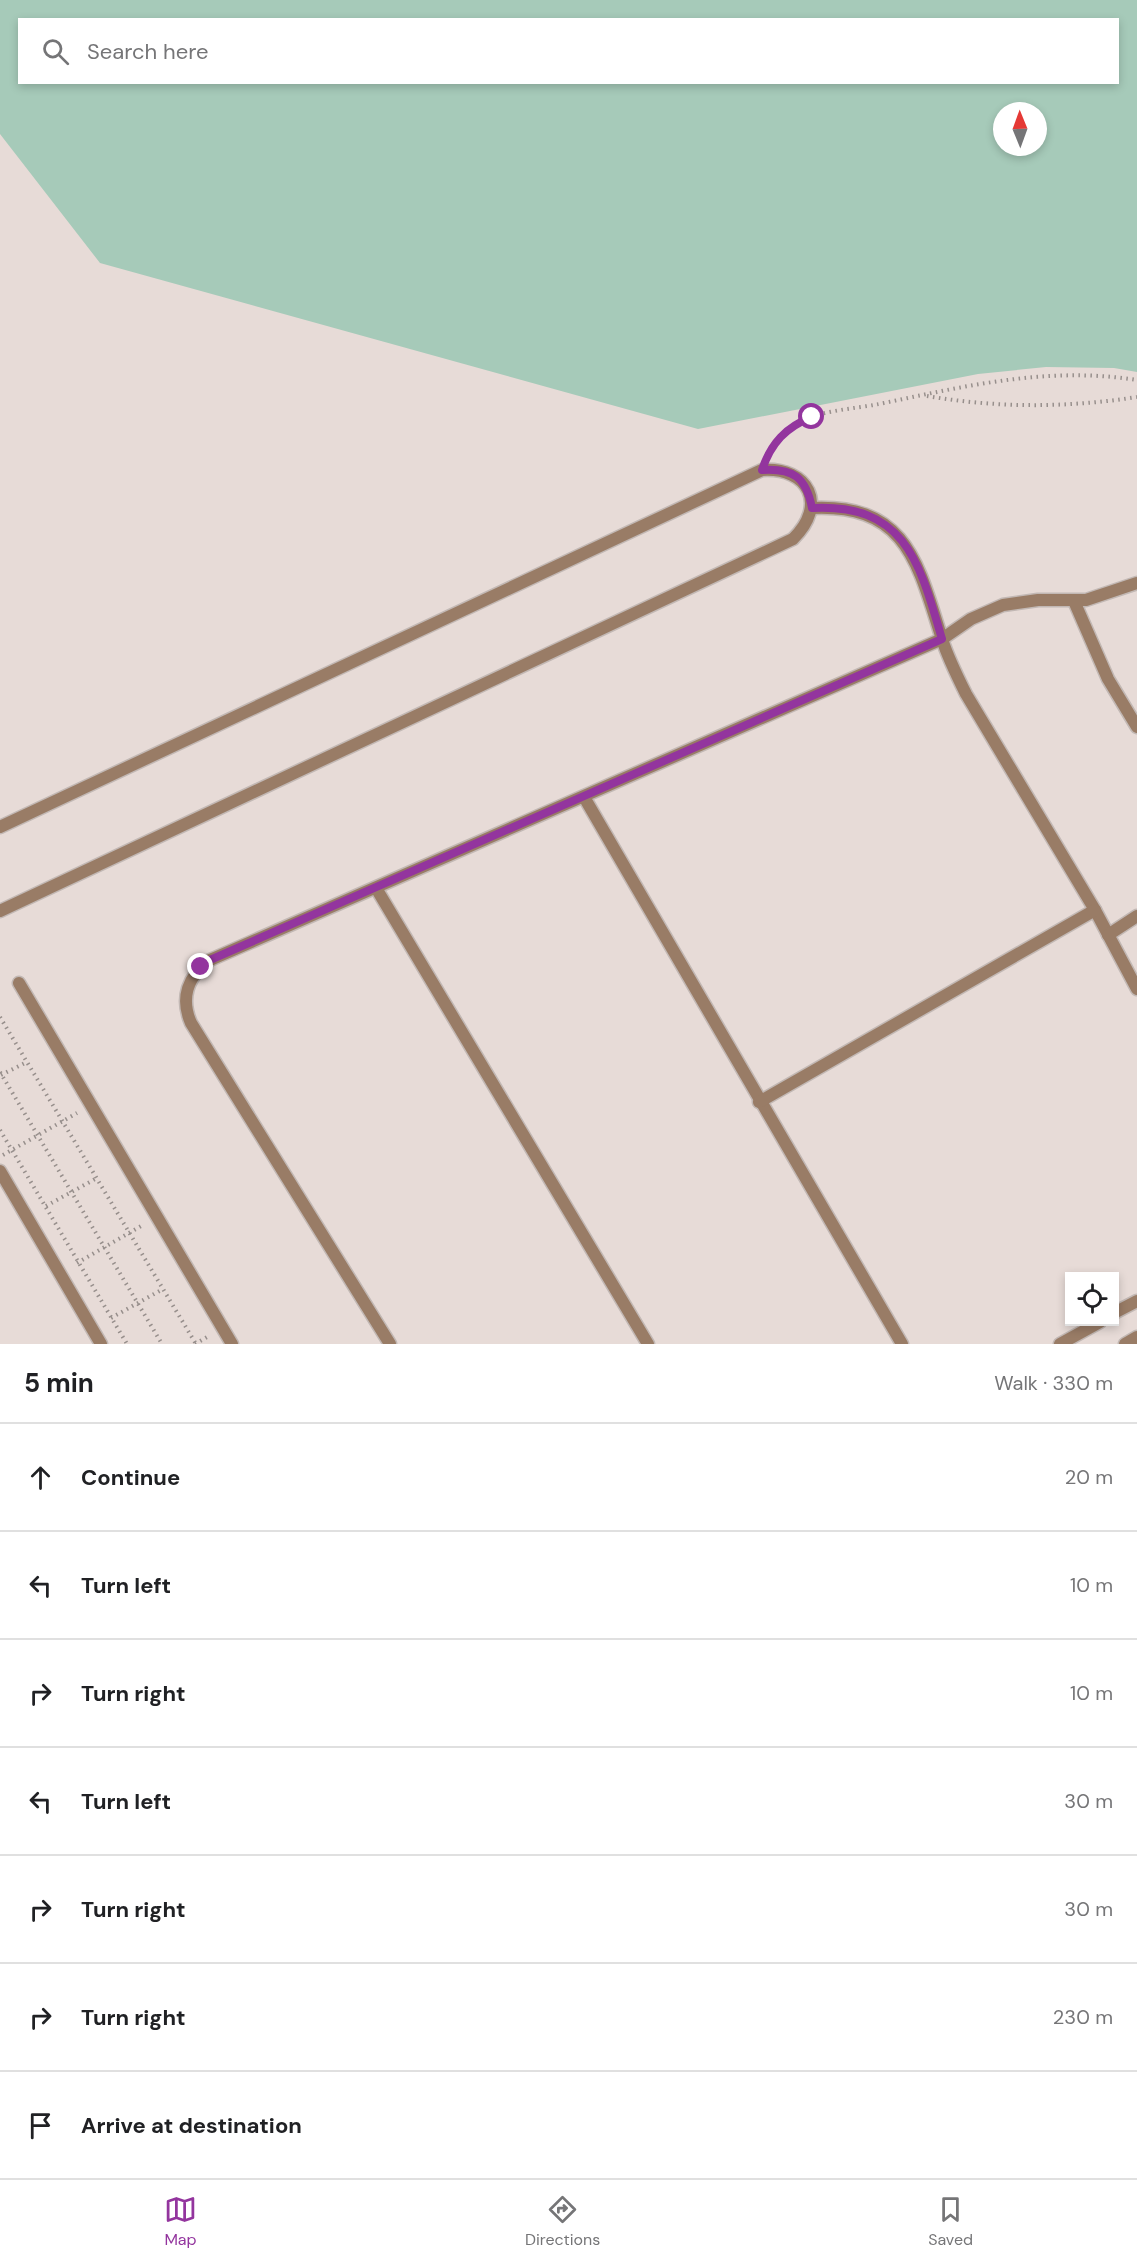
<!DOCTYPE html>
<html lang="en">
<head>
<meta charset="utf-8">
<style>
  :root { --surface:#fff; --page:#f6f6f6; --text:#202124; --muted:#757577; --line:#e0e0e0; --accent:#93359e }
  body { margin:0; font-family:"DM Sans",sans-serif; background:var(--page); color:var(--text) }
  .controls { position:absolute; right:18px; bottom:18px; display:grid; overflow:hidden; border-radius:0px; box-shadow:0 3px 9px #0003 }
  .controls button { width:54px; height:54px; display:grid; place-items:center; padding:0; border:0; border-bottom:2px solid var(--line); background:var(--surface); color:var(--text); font:30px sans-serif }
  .compass { position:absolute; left:993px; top:102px; width:54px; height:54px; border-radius:50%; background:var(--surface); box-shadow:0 3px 9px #0003; rotate:359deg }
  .stop { position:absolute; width:18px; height:18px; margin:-14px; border:4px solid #93359e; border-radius:50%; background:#fff }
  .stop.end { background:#93359e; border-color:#fff; box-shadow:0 2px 6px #0008 }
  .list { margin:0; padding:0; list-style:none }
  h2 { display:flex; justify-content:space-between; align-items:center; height:78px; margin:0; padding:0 24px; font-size:26px }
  h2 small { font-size:20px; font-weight:400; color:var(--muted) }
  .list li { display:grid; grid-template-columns:39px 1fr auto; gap:18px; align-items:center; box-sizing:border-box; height:108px; padding:0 24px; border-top:2px solid var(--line) }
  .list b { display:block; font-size:22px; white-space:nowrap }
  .list em { font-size:20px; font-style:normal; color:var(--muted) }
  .icon { flex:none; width:33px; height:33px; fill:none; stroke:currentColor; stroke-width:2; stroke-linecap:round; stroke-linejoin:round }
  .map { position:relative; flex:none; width:1137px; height:1344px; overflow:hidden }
  .search { position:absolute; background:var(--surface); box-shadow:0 3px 9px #0003; left:18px; right:18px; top:18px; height:66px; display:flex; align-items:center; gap:15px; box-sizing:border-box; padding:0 21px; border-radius:0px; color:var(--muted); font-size:22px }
  .sheet { height:834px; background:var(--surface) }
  nav { display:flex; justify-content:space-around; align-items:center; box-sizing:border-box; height:84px; border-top:2px solid var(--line); background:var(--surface); font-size:16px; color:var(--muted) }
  nav a { display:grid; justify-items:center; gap:3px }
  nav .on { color:var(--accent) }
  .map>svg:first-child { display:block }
</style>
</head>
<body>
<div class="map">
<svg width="1137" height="1344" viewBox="0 0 1137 1344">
  <rect width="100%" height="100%" fill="#e7dbd7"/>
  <!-- green -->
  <path fill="#a6cab9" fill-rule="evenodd" d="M0,0h1137v372l-23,-4 -68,-1 -68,7 -280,55 -598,-166 -100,-129zM20,20h1098v62h-1098zM1002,111h36v36h-36z"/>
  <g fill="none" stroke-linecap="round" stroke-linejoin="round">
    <!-- minor casing -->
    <g stroke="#c2b8b4" stroke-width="15">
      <g id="minor">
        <path d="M811,508c96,-5 107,56 131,131 6,19 15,37 24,55l129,216 42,79"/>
        <path d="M1074,601l34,78 29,48"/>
        <path d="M584,797l318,547"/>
        <path d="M0,827l762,-357c47,-3 66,35 31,69l-793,372"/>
        <path d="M376,888l272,456"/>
        <path d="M1108,935l29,-19"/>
        <path d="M19,983l213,361"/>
        <path d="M759,1102l336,-192"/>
        <path d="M0,1171l101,173"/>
        <path d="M1114,1313l23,-12"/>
        <path d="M390,1344l-199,-321c-11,-25 -3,-47 19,-63l732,-321 29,-20 32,-14 35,-5h48l51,-17"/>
        <path d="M1060,1344l40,-22"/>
        <path d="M1125,1344l12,-7"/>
      </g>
    </g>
    <!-- path -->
    <g stroke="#978f8c" stroke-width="4" stroke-dasharray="1.5 4.5" stroke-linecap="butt">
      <path d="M927,396c70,12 139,12 210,1"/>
      <path d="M767,454c9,-13 18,-25 32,-32 23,-12 55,-13 80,-18 87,-18 169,-38 258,-24"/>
      <path d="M0,1017l196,327"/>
      <path d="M0,1072l162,272"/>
      <path d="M1,1075l26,-13"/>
      <path d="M0,1130l127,214"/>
      <path d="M3,1155l74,-42"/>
      <path d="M46,1206l51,-28"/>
      <path d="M77,1263l66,-38"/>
      <path d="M111,1318l52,-29"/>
      <path d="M195,1344l14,-8"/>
    </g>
    <!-- minor -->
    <use href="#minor" stroke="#997c66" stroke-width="12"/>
  </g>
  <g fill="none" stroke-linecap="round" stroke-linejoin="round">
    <!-- route -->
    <path stroke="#93359e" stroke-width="8" d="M201,967l9,-7 732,-321c-22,-75 -36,-136 -130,-131 -6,-31 -19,-40 -50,-38 9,-27 24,-43 50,-53"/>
  </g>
</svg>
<div class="controls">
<button><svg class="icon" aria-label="locate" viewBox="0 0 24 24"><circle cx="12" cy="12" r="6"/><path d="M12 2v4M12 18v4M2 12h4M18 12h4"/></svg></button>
</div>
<svg class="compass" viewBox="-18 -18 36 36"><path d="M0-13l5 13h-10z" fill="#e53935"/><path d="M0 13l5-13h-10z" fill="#757577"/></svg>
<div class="stop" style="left:812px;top:417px"></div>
<div class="stop end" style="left:201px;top:967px"></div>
<div class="search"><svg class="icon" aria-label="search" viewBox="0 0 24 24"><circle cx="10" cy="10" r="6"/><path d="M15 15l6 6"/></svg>Search here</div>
</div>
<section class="sheet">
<h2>5 min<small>Walk · 330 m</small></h2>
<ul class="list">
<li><svg class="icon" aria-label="ahead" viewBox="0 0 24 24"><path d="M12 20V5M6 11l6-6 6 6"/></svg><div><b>Continue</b></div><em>20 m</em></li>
<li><svg class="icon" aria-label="left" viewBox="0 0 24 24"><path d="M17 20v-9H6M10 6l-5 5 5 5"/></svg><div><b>Turn left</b></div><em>10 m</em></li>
<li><svg class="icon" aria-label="right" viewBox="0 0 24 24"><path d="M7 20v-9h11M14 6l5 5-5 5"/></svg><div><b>Turn right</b></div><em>10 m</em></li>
<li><svg class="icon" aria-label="left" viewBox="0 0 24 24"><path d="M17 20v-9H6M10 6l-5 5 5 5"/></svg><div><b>Turn left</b></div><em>30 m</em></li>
<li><svg class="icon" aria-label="right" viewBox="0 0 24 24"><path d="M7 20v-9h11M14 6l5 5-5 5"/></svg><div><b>Turn right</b></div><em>30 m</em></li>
<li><svg class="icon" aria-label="right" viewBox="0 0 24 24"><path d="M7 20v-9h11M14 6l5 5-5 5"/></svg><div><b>Turn right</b></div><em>230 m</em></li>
<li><svg class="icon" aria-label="arrive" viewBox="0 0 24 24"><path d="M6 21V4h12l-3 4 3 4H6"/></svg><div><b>Arrive at destination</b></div></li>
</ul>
</section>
<nav>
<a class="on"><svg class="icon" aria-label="map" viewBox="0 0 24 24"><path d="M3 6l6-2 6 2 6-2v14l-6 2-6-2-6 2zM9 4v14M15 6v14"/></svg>Map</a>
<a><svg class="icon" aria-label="directions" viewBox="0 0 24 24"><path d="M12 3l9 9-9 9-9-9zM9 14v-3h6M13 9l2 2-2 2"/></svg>Directions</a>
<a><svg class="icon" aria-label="saved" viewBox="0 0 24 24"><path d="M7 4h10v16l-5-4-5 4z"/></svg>Saved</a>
</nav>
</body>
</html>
